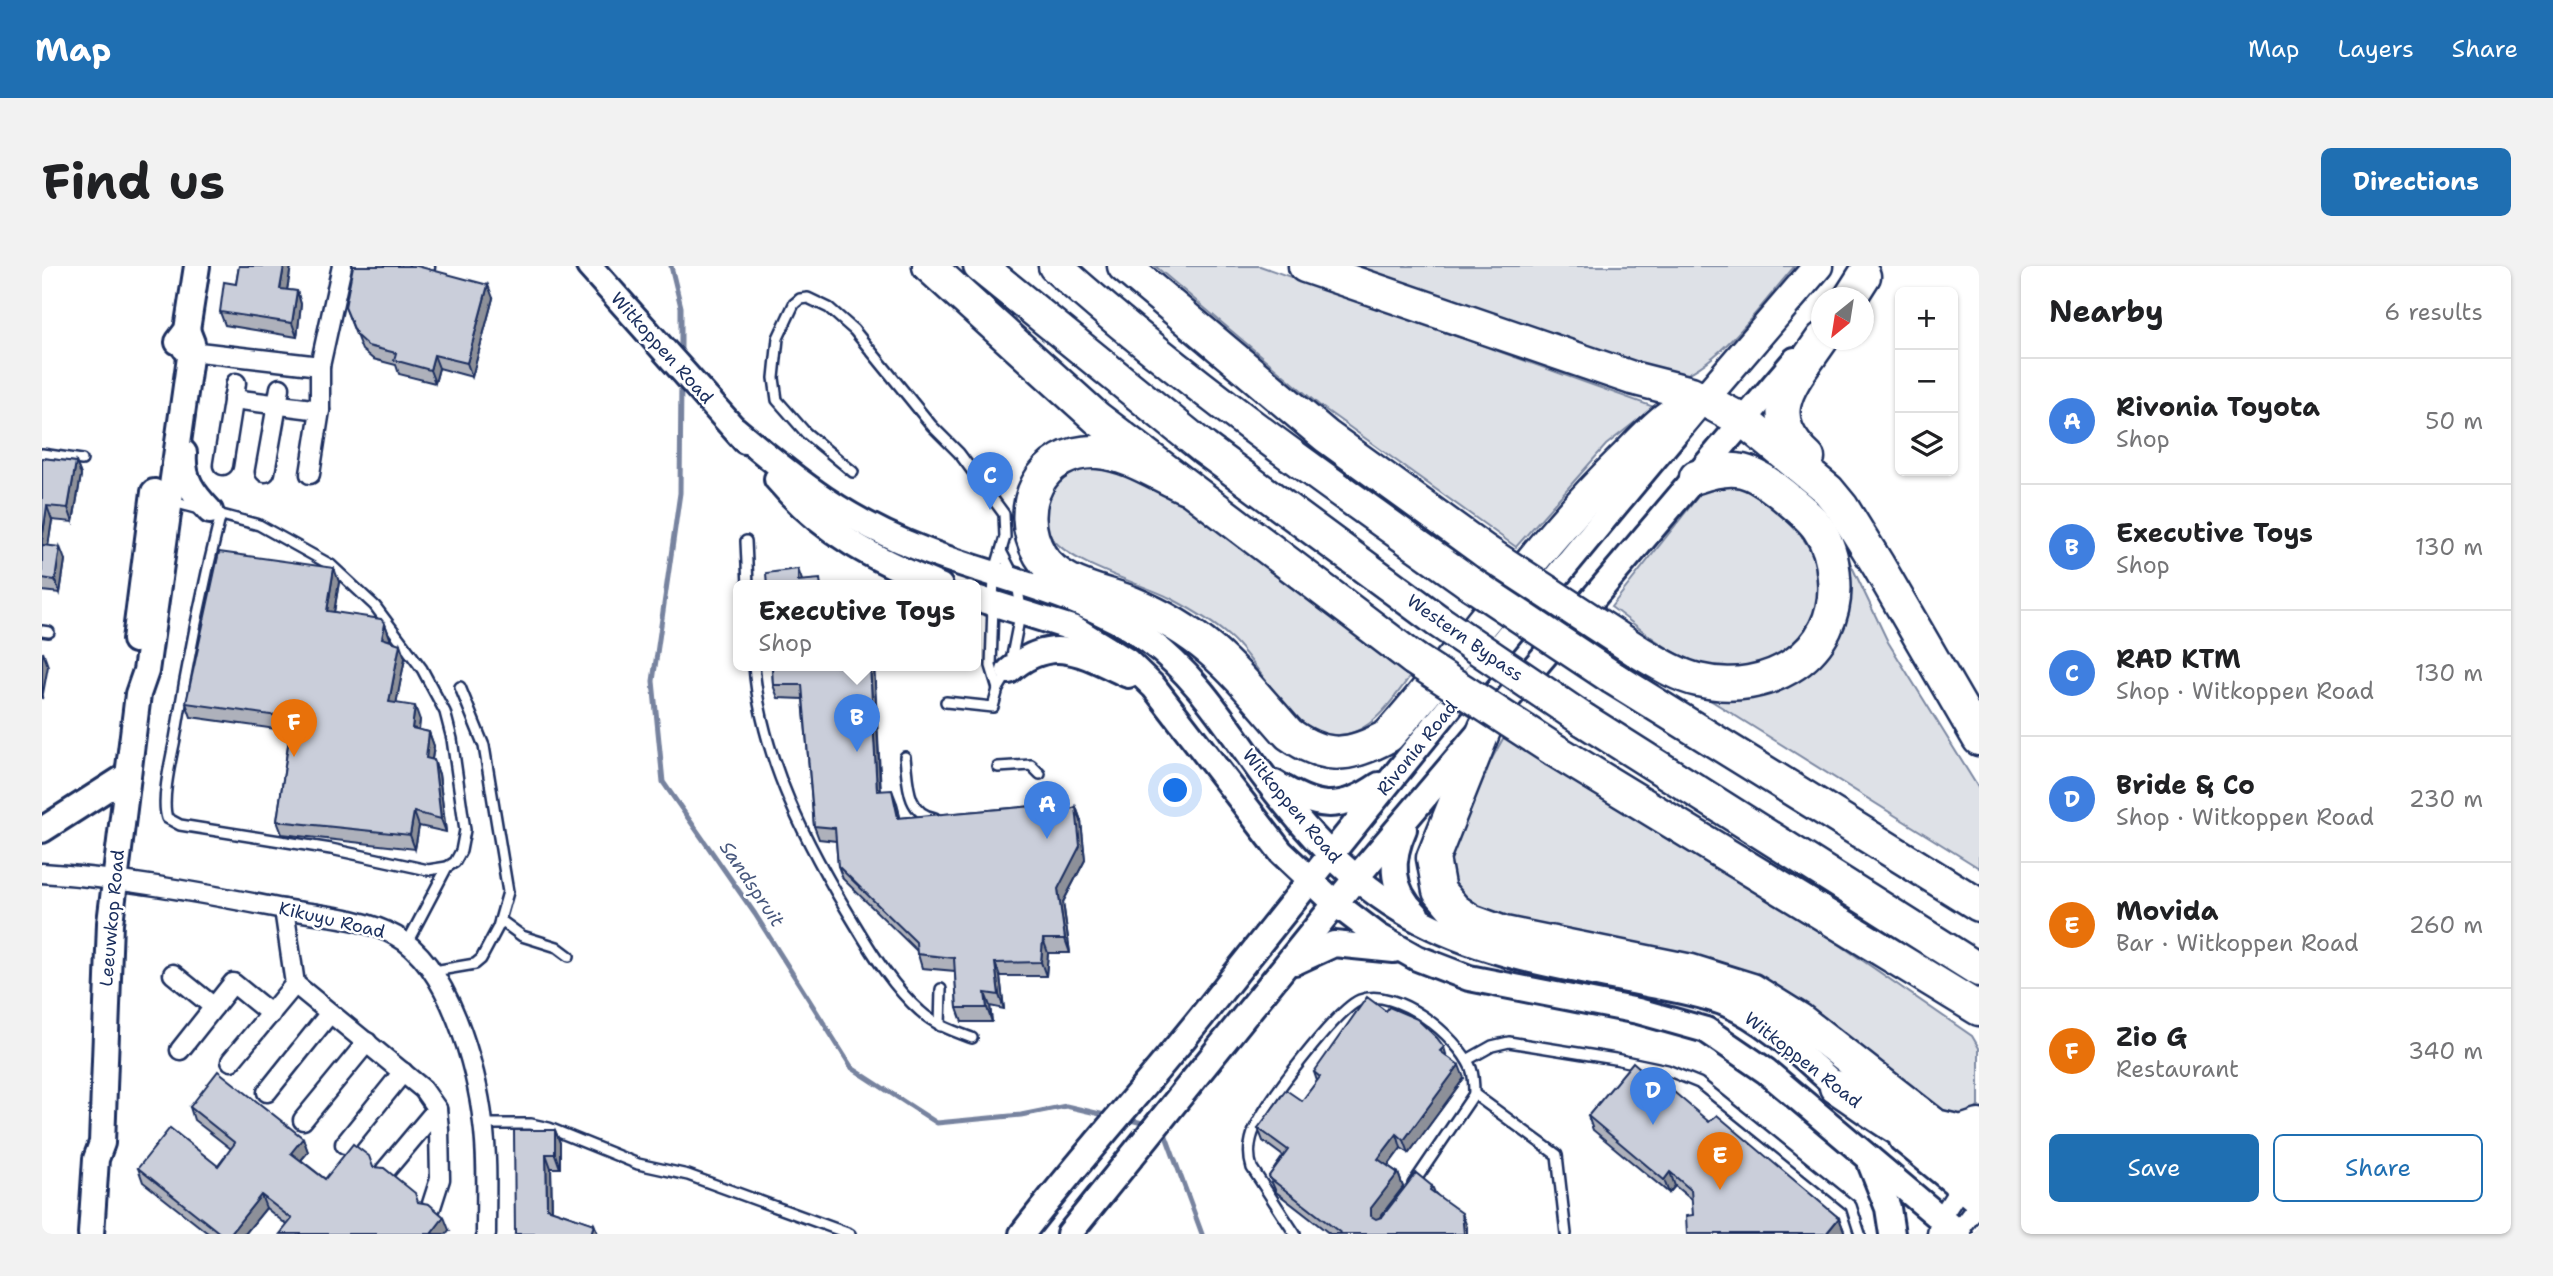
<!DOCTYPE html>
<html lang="en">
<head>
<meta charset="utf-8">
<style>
  :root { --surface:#fff; --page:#f2f2f2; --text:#202124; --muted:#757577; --line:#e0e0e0; --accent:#1f6fb2 }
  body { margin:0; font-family:"Shantell Sans",sans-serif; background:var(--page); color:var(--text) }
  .controls { position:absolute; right:21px; top:21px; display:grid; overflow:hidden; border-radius:10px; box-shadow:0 2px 5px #0004 }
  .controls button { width:63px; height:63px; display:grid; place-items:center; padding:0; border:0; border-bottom:2px solid var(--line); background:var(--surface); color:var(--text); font:35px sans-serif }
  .compass { position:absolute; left:1769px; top:21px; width:63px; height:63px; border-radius:50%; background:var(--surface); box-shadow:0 2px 5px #0004; rotate:210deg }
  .you { position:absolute; left:1134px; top:525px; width:24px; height:24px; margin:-18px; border:5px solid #fff; border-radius:50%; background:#1a73e8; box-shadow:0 0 0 10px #1a73e833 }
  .badge { display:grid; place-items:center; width:46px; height:46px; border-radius:50%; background:var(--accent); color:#fff; font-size:23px; font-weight:700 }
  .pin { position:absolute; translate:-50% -58px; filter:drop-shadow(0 2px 4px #0008) }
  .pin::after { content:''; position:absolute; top:37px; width:24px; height:21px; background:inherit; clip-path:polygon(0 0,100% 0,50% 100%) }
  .popup { position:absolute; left:691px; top:314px; width:248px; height:91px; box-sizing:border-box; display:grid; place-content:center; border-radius:10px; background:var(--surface); filter:drop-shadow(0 2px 5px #0005); font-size:23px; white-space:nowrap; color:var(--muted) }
  .popup b { font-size:26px; color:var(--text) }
  .popup::after { content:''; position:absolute; left:50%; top:100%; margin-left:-14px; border:14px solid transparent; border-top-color:var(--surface) }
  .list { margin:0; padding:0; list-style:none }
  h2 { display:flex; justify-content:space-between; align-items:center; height:91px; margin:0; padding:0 28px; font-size:30px }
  h2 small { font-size:23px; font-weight:400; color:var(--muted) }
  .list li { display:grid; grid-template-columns:46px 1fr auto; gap:21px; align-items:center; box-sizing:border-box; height:126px; padding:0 28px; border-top:2px solid var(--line) }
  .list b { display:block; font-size:26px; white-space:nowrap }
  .list p { margin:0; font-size:23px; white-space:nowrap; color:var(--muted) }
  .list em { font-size:23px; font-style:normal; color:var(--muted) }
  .actions { display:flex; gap:14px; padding:21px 28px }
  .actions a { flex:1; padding:16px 0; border:2px solid var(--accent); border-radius:10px; text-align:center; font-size:24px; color:var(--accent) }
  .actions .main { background:var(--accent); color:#fff }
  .icon { flex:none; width:38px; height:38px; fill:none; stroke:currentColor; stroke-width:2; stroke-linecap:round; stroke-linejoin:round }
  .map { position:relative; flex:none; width:1937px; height:968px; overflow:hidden; border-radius:10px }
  header { display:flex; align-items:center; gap:42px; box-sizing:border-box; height:98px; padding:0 35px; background:var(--accent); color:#fff }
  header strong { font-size:33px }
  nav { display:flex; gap:38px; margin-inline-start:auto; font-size:24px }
  .intro { display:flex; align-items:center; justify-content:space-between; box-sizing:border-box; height:168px; padding:0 42px }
  h1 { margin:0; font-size:49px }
  .button { padding:18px 32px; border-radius:10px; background:var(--accent); color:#fff; font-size:24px; font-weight:700 }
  main { display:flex; gap:42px; padding:0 42px }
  aside { flex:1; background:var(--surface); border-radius:10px; box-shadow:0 2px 5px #0004 }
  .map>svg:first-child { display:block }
</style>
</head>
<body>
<header>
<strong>Map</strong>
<nav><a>Map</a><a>Layers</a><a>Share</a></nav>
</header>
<div class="intro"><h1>Find us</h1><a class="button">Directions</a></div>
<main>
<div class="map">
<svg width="1937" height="968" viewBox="0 0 1937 968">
  <rect width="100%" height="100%" fill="#fff"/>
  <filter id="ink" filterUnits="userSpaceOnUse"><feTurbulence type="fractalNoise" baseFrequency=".0143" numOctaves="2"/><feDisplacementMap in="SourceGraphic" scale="14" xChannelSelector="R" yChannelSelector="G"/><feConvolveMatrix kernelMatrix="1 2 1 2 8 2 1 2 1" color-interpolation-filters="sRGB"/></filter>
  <g filter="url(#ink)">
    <!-- green -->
    <g fill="#dee1e7" stroke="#7c88a2" stroke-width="2">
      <path d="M1113,0h105l394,141 -48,38 -90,102 -197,-142z"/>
      <path d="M1291,0h462c-31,35 -75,100 -120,113z"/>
      <path d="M1020,199l72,4 280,202c-23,30 -49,77 -95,61 -33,-12 -61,-69 -87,-93 -17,-16 -41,-30 -62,-41 -31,-16 -109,-35 -123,-68 -10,-23 6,-44 15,-65z"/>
      <path d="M1693,218c31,16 76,50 83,86 13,64 -55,110 -112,95 -36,-9 -66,-37 -95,-58l96,-122z"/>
      <path d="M1803,286l43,90 91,147v79l-288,-180 107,-9z"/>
      <path d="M1465,465l210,129 255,176 7,12v58c-11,11 -21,11 -36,8 -71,-57 -139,-122 -226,-153l-227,-47c-18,-11 -34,-21 -40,-43 -8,-34 41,-108 57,-140z"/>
    </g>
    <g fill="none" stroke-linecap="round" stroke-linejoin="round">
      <!-- stream -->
      <g stroke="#77839f" stroke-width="5">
        <path d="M629,0l10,41v49"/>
        <path d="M639,114l-1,113 -27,188 10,101 92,132 97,154 85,55 84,-8 45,-9 43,10"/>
        <path d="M1084,853l21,5"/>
        <path d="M1121,862l39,106"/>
      </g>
      <!-- lane casing -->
      <g stroke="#1b2f5e" stroke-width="14">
        <g id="lane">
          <path d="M0,188l40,6"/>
          <path d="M811,206l-47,-39 -29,-33 -3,-22 4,-40 16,-34 6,-5 8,-1 21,10 25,22 78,96 27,27 45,61 1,23 -11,37 -3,92 7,23"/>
          <path d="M131,236l86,23 72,40 44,41 47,63 23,43 7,27 13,91 -4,21 -6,11 -8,5 -19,3 -97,-21 -151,-24 -13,-7c-6,-18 4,-59 8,-79 12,-76 27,-150 46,-225"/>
          <path d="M704,275l2,45"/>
          <path d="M0,365l7,1"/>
          <path d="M712,400c7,93 55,183 102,260 18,30 38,62 64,85 15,14 33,20 52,27"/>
          <path d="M904,436l47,5 5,-18 11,-18 12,-61 -4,-28 -15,-29"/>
          <path d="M863,491c3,24 1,57 30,61"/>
          <path d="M956,501l33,-2 9,9"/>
          <path d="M458,654l22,16 35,11 12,9"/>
          <path d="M365,677l40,-76"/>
          <path d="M392,705l41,-7 6,-5 17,-32 10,-35 -24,-146 -24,-59"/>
          <path d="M898,760l1,-37"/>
          <path d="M1425,794l25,-14 17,-4 106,17 52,11 32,13 152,123 9,28"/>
          <path d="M441,858h48l18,4 89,36 50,11 162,59"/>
          <path d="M1371,918l61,-90 83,61 9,79"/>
          <path d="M1253,968l-43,-66c-5,-15 -2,-32 6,-46 13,-25 78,-112 102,-122 36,-14 97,36 111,68 3,8 3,17 3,26"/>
        </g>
      </g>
      <!-- street casing -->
      <g stroke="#1b2f5e" stroke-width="23">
        <g id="street">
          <path d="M377,0l6,1"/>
          <path d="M140,84l138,16 22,-100"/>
          <path d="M191,133l87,11"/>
          <path d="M181,199l13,-82"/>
          <path d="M223,206l15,-84"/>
          <path d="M268,208l10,-64v-44"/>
          <path d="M0,607c78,5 154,19 231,34 39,8 87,9 123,29 52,28 81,131 87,187 5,36 3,74 3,111"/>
          <path d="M242,643l11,75 128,105 14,20 2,20 1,50 -9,28"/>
          <path d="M131,708l41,33"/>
          <path d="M138,784l53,-67 38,31"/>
          <path d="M189,795l64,-77"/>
          <path d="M225,826l63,-79"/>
          <path d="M261,854l64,-78"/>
          <path d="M303,878l58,-72"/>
          <path d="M343,905l52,-62"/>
          <path d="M1895,968l3,-15 21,-32"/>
          <path d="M1914,968l23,-30"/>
        </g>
      </g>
      <!-- secondary casing -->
      <g stroke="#1b2f5e" stroke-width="30">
        <g id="secondary">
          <path d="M547,0l156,175"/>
          <path d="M136,76l9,-12 10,-64"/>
          <path d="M693,163c64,54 111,92 191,122 73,28 159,43 223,90 47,34 79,87 113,133 41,55 88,108 149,142 71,40 153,51 231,67 28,6 58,10 85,21 46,20 84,62 122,93"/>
          <path d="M142,187c-2,26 9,40 26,58"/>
          <path d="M735,213c45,54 99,81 163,107"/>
          <path d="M934,332l99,31 52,32 27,26 127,165 55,52 42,32 39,22 52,20 169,33 68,19 60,41 193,163"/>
          <path d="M93,374l19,-148"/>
          <path d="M967,405c43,-38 74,-17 119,4"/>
          <path d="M1233,517c39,25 64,30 104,2"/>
          <path d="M1362,563c-14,31 -14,60 12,85"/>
          <path d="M0,564l86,-55"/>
          <path d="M1253,696l39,-18 60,6"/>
          <path d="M1860,874l77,63"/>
          <path d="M1829,899l17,43 4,26"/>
          <path d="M49,968l5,-75 6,-16 8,-220 28,-229 8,-23 46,-328 -5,-13"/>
          <path d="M980,968c60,-78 127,-151 188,-228 161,-203 323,-403 489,-601"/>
          <path d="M1027,968l287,-356 439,-518"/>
        </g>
      </g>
      <!-- primary casing -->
      <g stroke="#1b2f5e" stroke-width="33">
        <path id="primary" d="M1662,133l114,-133"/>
      </g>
      <!-- highway casing -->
      <g stroke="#1b2f5e" stroke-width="37">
        <g id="highway">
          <path d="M887,0l168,152 317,241"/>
          <path d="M938,0l224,182 234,173"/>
          <path d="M1013,0c131,117 272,216 415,317"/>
          <path d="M1082,0l202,170 160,116"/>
          <path d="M1263,0l327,112 59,15 53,28 84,69 14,17 36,58 101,174"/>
          <path d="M1808,32l14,-22"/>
          <path d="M1766,192c-48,-45 -16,-75 14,-119"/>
          <path d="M1144,221c-27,-12 -58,-33 -88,-35 -58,-3 -85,56 -58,103 19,31 62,36 92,48 77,32 104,71 157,131 36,26 61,23 99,2 81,-91 149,-192 236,-277 24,-24 46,-51 80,-60"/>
          <path d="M1594,384c19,11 40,25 62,30 69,17 143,-26 136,-102 -1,-17 -6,-36 -16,-50 -9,-13 -23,-23 -35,-33 -32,-26 -47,-32 -87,-18"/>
          <path d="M1571,412l366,227"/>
          <path d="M1542,454l395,250"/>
          <path d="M1443,462l-52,130 6,33 16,19 16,11 33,12 187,38 61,19 48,30 136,106 25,6 18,-6"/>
          <path d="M1514,485l423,258"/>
          <path d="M1794,821c32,20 107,83 143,63"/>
          <path d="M1919,921l18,-26"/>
        </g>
      </g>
      <!-- lane -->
      <use href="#lane" stroke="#fff" stroke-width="9"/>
      <!-- street -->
      <use href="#street" stroke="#fff" stroke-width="18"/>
      <!-- secondary -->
      <use href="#secondary" stroke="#fff" stroke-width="24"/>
      <!-- primary -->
      <use href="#primary" stroke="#fff" stroke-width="28"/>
      <!-- highway -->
      <use href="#highway" stroke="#fff" stroke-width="32"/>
      <!-- highway-bridge casing -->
      <g stroke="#1b2f5e" stroke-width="37" stroke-linecap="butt">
        <g id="highway-bridge">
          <path d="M1444,286l150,98"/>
          <path d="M1428,317l143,95"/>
          <path d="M1396,355l146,99"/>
          <path d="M1372,393l142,92"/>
        </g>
      </g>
      <!-- highway-bridge -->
      <use href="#highway-bridge" stroke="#fff" stroke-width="32"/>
    </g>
    <!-- wall -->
    <g fill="#aeb1bb" stroke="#1b2f5e" stroke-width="2">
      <path d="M197,0h52l-4,24 10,1 4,13 -4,33 -72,-12 -5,-13 16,-28z"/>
      <path d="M451,32l-21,79 -33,-9 -4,15 -36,-9 -3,-9 -23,-6 -11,-9 -17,-43z"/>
      <path d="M0,192l34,4 5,13 -8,47 -21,-2 -4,26 17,14 -5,33 -18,-2z"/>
      <path d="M297,316l-5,30 51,12 5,14v3l15,17 -9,45 24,17 -1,10 10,2 5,14 -2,13 7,15 7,58 -27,-6 -4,23 -133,-15 -5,-13 13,-90 -99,-14 -5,-14z"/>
      <path d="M730,400h102l7,125 16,12 3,15 156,-14 3,9 17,-6 5,14 4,39 -22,42 7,51h-22l-2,23h-46l4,33 -14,-3 2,16h-30l-5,-14 -2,-37 -33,-3 -5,-17 -74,-72 -5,-13 -2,-25 -17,-2 -5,-13 -11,-127 -25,-1 -5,-13z"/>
      <path d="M1405,790l17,22 -55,75 -8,-5 -13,18 10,7 5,14 -24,31 53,-32 3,7 32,34v7h-137l-54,-42 -7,-16 14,-20 -20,-15 -5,-13 44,-27 15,-20 -3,-9z"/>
      <path d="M1623,824l174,128 5,13 -152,-31 -17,-14 -6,7 -76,-63 -5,-14z"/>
      <path d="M148,841l113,31 5,14 -7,8 24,19 48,-12 45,35 31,28 -162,-5 -21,-17 -21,26h-36l-66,-52 -5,-14 80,-2 13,-17 -37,-29z"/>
      <path d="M513,864l5,13v25h-9l1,42 42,14 4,10h-83z"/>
    </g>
    <!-- shaded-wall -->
    <g fill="#8d9099" stroke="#1b2f5e" stroke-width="2">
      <path d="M242,0h7l-6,36 -5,-13z"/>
      <path d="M446,19l5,13 -21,79 -5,-14z"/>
      <path d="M255,25l4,13 -4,33 -5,-14z"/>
      <path d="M392,89l5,13 -4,15 -5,-13z"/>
      <path d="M34,196l5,13 -8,47 -5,-14z"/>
      <path d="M5,240l5,14 -6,39 -4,-11v-8z"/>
      <path d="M18,281l5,13 -5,33 -5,-13z"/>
      <path d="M292,302l5,14 -7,42 -5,-13z"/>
      <path d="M756,303l5,14 -5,-2z"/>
      <path d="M343,358l5,14 -3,14 -5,-14z"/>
      <path d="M358,378l5,14 -11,57 -5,-13z"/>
      <path d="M1,386l5,14 -6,33v-39z"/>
      <path d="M828,400h4l7,138 -4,-13z"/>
      <path d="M373,440l5,14 -3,22 -5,-14z"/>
      <path d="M387,466l5,14 -4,25 -4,-13z"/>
      <path d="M392,494l5,14 7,58 -5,-13z"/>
      <path d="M850,524l5,13 6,28 -5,-13z"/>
      <path d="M1034,541l5,14 4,39 -22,42 7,51 -5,-14 -7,-50z"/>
      <path d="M372,546l5,14 -4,23 -5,-14z"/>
      <path d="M1001,673l5,14 -2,23 -5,-14z"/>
      <path d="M953,697l5,13 4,33 -5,-14z"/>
      <path d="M943,727l5,13 2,16 -5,-14z"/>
      <path d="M1402,781l4,14 -8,-10z"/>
      <path d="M1417,799l5,13 -55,75 -5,-13z"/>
      <path d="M513,864l5,13v25l-5,-14z"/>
      <path d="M1355,868l4,14 -18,24 -5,-13z"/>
      <path d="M261,872l5,14 -12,14 -5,-13z"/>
      <path d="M504,888l5,14 1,53 -5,-13z"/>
      <path d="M1628,906l5,14 -6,7 -5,-13z"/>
      <path d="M1356,907l5,14 -27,35 -5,-6v-8z"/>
      <path d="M219,929l5,13 -21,26h-15z"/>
      <path d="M1420,947l5,14v7h-3z"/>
      <path d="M402,951l5,13 -3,4h-15z"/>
      <path d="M1797,952l5,13 -2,3h-16z"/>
      <path d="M552,958l4,10h-7z"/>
    </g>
    <!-- building -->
    <g fill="#caceda" stroke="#1b2f5e" stroke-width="2">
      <path d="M197,0h45l-4,23 17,2 -5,32 -72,-11 4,-30 12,2z"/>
      <path d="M311,0h64l71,19 -21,78 -33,-8 -4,15 -36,-10 2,-7 -28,-7 -11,-10 -12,-29z"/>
      <path d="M0,192l34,4 -8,46 -21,-2 -5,34z"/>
      <path d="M0,279l18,2 -5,33 -13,-2z"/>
      <path d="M177,286l115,16 -7,43 54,8 4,5 -3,14 18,6 -11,58 26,4 -3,22 17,4 -3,26 8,2 7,59 -27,-7 -4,23 -133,-14 15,-103 -106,-15z"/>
      <path d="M756,303v12l22,-2 1,7h-54l-1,-13z"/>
      <path d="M730,400h98l7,125 15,-1 6,28 158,-14 1,9 19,-6 4,39 -22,43 7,50h-22l-2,23 -46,1 4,32 -14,-2 2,15h-30l-3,-50 -37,-4 -1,-12 -78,-76 -3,-38 -21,-2 -12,-141h-29z"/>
      <path d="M1325,731l19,14 3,-4 28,12 20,19 7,9 -4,4 19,14 -55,75 -7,-6 -19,25 20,14 -27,35v8l5,3 6,-2 34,-44 16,13 -2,4 32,23 2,21h-122l-71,-55 -2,-3 19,-26 -30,-22 28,-38 16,11 18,-24 -6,-5z"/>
      <path d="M1591,796l32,28 2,-4 42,36 8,-7 122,103 -13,16h-139l-1,-18 7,-1 -2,-25 -21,-18 -6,8 -76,-64z"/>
      <path d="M176,805l85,67 -12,15 34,26 28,-35 16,12 4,11 11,1 31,25 3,9 11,2 15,13 -13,17h-151l12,-15 -31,-24 -31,39h-9l-83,-66 32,-40 48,38 17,-23 -45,-36z"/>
      <path d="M472,864h41v24h-9l1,54 47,16 -3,10h-76z"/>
    </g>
  </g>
  <g text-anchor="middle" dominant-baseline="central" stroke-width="5" stroke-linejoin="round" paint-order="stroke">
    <!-- street labels -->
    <g font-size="18" fill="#1b2f5e" stroke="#fff">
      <text transform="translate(620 82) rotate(48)">Witkoppen Road</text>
      <text transform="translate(1423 372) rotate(35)">Western Bypass</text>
      <text transform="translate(1375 482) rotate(-51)">Rivonia Road</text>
      <text transform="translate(1250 540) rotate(50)">Witkoppen Road</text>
      <text transform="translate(70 652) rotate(-85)">Leeuwkop Road</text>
      <text transform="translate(290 654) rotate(13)">Kikuyu Road</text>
      <text transform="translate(1761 794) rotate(38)">Witkoppen Road</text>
    </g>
    <!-- water labels -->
    <g font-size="19" font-style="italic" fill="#49597e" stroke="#fff">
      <text transform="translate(710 618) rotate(56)">Sandspruit</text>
    </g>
  </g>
</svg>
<div class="controls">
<button>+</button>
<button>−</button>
<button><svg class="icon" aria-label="layers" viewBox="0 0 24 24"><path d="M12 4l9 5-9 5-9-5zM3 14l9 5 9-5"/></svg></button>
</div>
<svg class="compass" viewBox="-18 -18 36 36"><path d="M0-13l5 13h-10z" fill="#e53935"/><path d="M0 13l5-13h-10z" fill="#757577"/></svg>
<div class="you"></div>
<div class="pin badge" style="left:1005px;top:573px;background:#3f7fe0">A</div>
<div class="pin badge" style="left:815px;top:486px;background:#3f7fe0">B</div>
<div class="popup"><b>Executive Toys</b>Shop</div>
<div class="pin badge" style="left:948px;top:244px;background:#3f7fe0">C</div>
<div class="pin badge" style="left:1611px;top:859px;background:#3f7fe0">D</div>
<div class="pin badge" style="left:1678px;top:924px;background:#e8710a">E</div>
<div class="pin badge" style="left:252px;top:491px;background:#e8710a">F</div>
</div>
<aside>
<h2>Nearby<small>6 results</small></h2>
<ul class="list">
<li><span class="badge" style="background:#3f7fe0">A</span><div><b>Rivonia Toyota</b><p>Shop</p></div><em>50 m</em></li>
<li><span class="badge" style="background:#3f7fe0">B</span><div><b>Executive Toys</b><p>Shop</p></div><em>130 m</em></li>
<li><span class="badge" style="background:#3f7fe0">C</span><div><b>RAD KTM</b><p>Shop · Witkoppen Road</p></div><em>130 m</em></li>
<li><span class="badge" style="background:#3f7fe0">D</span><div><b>Bride &amp; Co</b><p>Shop · Witkoppen Road</p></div><em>230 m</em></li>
<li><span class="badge" style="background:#e8710a">E</span><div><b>Movida</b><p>Bar · Witkoppen Road</p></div><em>260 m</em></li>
<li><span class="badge" style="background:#e8710a">F</span><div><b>Zio G</b><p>Restaurant</p></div><em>340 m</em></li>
</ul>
<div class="actions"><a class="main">Save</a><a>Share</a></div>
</aside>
</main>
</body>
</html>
